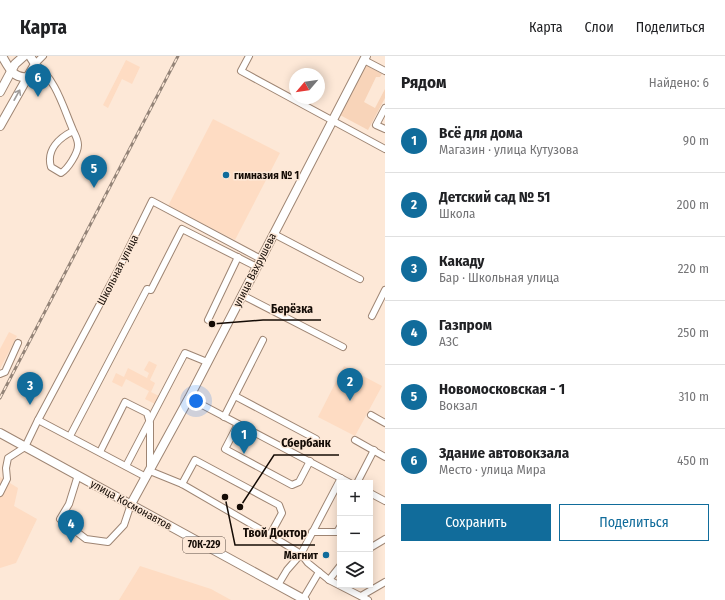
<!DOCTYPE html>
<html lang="ru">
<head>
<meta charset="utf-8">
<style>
  :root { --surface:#fff; --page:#f2f2f2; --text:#202124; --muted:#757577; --line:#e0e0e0; --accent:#116c9b }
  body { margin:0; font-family:"Fira Sans Condensed",sans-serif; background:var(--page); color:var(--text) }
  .controls { position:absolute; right:12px; bottom:12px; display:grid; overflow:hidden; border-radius:0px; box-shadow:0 2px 10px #0003 }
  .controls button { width:36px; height:36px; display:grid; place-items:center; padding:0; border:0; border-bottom:1px solid var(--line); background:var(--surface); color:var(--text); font:20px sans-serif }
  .compass { position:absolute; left:289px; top:12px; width:36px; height:36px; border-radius:50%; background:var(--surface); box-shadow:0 2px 10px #0003; rotate:241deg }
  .you { position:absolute; left:196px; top:345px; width:14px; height:14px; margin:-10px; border:3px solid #fff; border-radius:50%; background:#1a73e8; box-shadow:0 0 0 6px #1a73e833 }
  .badge { display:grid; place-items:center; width:26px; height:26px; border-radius:50%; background:var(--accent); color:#fff; font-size:13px; font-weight:700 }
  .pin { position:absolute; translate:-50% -33px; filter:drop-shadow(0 1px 2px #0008) }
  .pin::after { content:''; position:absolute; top:21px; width:14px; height:12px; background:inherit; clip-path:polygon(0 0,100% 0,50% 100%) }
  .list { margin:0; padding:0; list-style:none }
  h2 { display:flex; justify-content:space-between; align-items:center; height:52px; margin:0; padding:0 16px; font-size:17px }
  h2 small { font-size:13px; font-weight:400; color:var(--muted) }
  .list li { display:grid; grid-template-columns:26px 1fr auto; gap:12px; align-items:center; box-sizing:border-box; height:64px; padding:0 16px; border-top:1px solid var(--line) }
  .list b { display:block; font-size:15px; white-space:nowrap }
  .list p { margin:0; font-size:13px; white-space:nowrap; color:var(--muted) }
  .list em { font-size:13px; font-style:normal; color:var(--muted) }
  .actions { display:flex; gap:8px; padding:12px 16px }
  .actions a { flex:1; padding:9px 0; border:1px solid var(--accent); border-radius:0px; text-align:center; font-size:14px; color:var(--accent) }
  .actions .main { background:var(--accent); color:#fff }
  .icon { flex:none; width:22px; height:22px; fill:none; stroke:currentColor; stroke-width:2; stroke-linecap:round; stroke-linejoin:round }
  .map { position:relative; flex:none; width:385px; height:544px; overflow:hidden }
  header { display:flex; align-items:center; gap:24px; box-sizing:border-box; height:56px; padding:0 20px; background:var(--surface); border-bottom:1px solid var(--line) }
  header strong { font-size:19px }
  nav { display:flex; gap:22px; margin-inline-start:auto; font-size:14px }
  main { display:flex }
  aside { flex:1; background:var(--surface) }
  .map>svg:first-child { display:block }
</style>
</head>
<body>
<header>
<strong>Карта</strong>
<nav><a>Карта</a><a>Слои</a><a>Поделиться</a></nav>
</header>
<main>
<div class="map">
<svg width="385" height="544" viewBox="0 0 385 544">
  <rect width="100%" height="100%" fill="#fde8d7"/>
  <!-- built -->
  <g fill="#fedcc3">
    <path d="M126,4l14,7 -8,17 -10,-5 -14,29 -5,-3z"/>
    <path d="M213,63l67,34 -45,87 -67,-34z"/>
    <path d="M9,276l8,4 -17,33v-20z"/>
    <path d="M149,305l8,4 -7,15 5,3 -4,9 8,4 -4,8 -10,-5 4,-8 -23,-12 -4,8 -10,-5 4,-9 8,4 4,-9 19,10 2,-5 -5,-3z"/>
    <path d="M344,310l38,20 -27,50 -37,-19z"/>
    <path d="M0,421l18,11 -4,18 23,13 -21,44 -16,5z"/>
    <path d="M140,510l71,23 20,11h-112z"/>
  </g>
  <!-- green -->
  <path fill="#f8d4b9" d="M366,9l16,9 -2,3h-4l-12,25 11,6 10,-19v9l-17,32 -28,-15z"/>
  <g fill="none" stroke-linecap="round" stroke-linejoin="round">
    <!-- minor casing -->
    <g stroke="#9e8573" stroke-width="8">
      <g id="minor">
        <path d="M43,0l-8,8c21,15 28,43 38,66 2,5 5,9 5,15 0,8 -10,24 -17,28l-10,-6c-5,-17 8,-29 22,-36"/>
        <path d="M249,0l-8,15 144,78"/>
        <path d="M364,4l21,11"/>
        <path d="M385,52l-9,17 9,4"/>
        <path d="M274,178l86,45"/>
        <path d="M242,239l101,52"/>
        <path d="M372,260l13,-26"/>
        <path d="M208,264l30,-63"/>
        <path d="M0,318l5,-2 13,-29"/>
        <path d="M235,340l81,43"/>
        <path d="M189,342l161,85"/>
        <path d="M371,359l14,8"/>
        <path d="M224,361l39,-77"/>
        <path d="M38,364l108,57"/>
        <path d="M238,368l-13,25 67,36 7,-3 11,-21"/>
        <path d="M70,380l77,-147 4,1 31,-61 75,38"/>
        <path d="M355,384l30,17"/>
        <path d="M100,396l25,-50 22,11 3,10v48l32,13 88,51 31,19 7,9 21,17 39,20"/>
        <path d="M126,410l59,-113 22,9"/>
        <path d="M78,419l-9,29 -9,15 26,20 22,3 16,-17 7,-21"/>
        <path d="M357,427l17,-33"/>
        <path d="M182,428l13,-24 84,45 3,8 -12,22"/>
        <path d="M0,437l7,-14 -1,-11 2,-10 17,-11 12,-25 80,-150 35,-71 109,58"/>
        <path d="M370,437l15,8"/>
        <path d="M312,476h25l3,-5"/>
        <path d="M370,492l15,-9"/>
        <path d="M329,524l11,-14"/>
        <path d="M278,529l9,-15 14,-16 40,-76"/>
        <path d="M361,540l24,-14"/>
        <path d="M303,543l16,-27"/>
      </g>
    </g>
    <!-- major casing -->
    <g stroke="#9e8573" stroke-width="10">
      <g id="major">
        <path d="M2,0c6,10 11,23 25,21"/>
        <path d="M0,36l15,-28 9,-8"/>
        <path d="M0,70l35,-62 -5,-8"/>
        <path d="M0,377l305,167"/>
        <path d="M131,448l58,-106 177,-342"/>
      </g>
    </g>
    <!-- minor -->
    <use href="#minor" stroke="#fff" stroke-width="6"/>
    <!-- major -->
    <use href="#major" stroke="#fff" stroke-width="8"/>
    <!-- rail casing -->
    <g stroke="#948478" stroke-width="3">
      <path id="rail" d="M0,342l178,-342"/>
    </g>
    <!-- rail -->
    <use href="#rail" stroke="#fde8d7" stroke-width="1.5" stroke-dasharray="4.5" stroke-linecap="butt"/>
  </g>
  <!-- one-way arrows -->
  <defs><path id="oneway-shaft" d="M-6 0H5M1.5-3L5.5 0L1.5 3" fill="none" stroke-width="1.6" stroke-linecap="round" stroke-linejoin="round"/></defs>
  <use stroke="#a19d9b" href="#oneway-shaft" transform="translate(17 39) rotate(-61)"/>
  <!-- markers -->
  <g fill="#116c9b" stroke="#fde8d7" stroke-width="1.5">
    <circle cx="226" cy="119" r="4"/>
    <circle cx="326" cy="499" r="4"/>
  </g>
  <g text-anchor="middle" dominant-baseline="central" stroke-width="3" stroke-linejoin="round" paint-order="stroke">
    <!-- shield labels -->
    <rect fill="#fde8d7" stroke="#5a4d44" stroke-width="1" x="183" y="481" width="42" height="16" rx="3"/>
    <g font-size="10" font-weight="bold" fill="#140b05">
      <text x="204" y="489">70К-229</text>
    </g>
    <!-- poi labels -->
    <g font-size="11" font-weight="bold" fill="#140b05" stroke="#fde8d7" text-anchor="start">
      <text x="234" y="119">гимназия № 1</text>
      <text x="318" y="499" text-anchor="end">Магнит</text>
    </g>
    <!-- street labels -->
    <g font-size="11" fill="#140b05" stroke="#fde8d7">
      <text transform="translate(118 214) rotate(-63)">Школьная улица</text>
      <text transform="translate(255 214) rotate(-63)">улица Вахрушева</text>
      <text transform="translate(131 449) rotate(29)">улица Космонавтов</text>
    </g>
  </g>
  <!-- callouts -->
  <path fill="none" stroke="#140b05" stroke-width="1.5" d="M212 268L263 264H321M240 451L274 399H339M225 441L235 489H315"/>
  <g fill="#140b05" stroke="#fde8d7" stroke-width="1.5">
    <circle cx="212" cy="268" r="4"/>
    <circle cx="240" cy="451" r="4"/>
    <circle cx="225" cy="441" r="4"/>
  </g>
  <g font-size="12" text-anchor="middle" font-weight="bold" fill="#140b05" stroke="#fde8d7" stroke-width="3" stroke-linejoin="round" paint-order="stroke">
    <text x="292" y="257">Берёзка</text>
    <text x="306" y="391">Сбербанк</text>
    <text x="275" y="481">Твой Доктор</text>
  </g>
</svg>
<div class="controls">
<button>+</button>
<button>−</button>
<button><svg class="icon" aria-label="layers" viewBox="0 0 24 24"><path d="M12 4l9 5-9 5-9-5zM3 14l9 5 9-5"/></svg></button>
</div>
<svg class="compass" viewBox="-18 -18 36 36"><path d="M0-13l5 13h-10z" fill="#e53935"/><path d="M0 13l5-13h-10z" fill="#757577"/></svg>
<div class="you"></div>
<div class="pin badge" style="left:244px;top:398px">1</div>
<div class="pin badge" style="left:350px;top:345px">2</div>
<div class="pin badge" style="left:30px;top:349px">3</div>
<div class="pin badge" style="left:71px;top:487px">4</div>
<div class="pin badge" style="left:94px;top:132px">5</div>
<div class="pin badge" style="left:38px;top:41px">6</div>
</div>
<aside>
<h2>Рядом<small>Найдено: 6</small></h2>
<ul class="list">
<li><span class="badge">1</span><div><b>Всё для дома</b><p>Магазин · улица Кутузова</p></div><em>90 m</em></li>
<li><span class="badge">2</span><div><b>Детский сад № 51</b><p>Школа</p></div><em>200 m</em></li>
<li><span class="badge">3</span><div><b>Какаду</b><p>Бар · Школьная улица</p></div><em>220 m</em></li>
<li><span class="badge">4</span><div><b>Газпром</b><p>АЗС</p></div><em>250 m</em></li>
<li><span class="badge">5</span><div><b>Новомосковская - 1</b><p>Вокзал</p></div><em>310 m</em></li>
<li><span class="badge">6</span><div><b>Здание автовокзала</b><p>Место · улица Мира</p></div><em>450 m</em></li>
</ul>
<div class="actions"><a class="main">Сохранить</a><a>Поделиться</a></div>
</aside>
</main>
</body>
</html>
